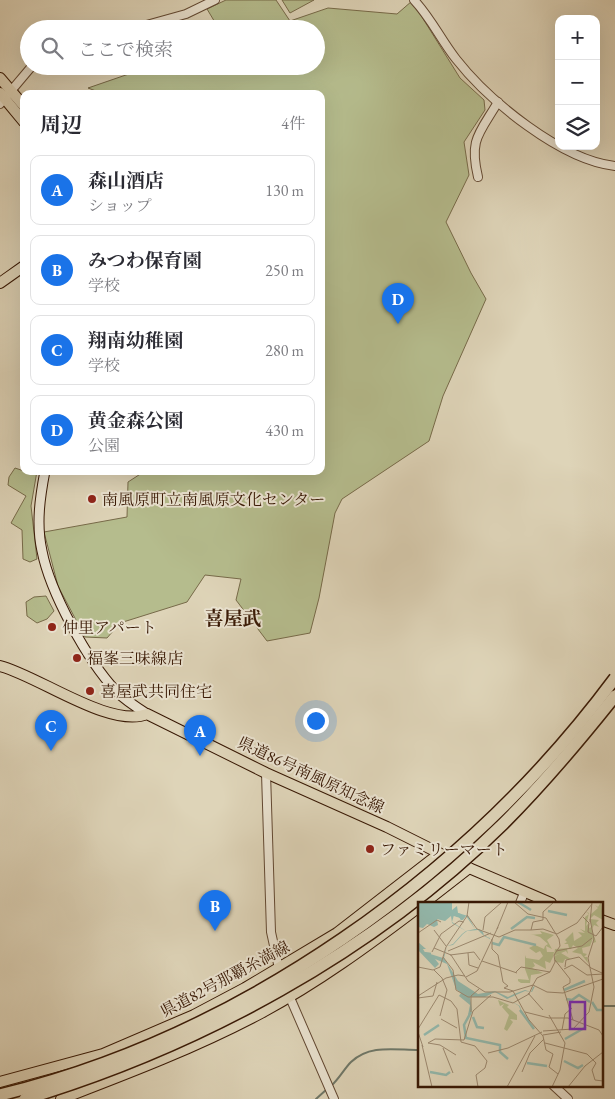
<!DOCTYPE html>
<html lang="ja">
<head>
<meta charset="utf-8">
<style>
  :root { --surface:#fff; --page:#f7f7f7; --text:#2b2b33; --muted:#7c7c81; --line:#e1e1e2; --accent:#1a73e8 }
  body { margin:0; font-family:"EB Garamond","Noto Serif JP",serif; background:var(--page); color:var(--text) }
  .controls { position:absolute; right:15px; top:15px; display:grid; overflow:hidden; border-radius:10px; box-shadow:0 5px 20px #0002 }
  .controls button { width:45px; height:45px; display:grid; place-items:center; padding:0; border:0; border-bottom:1px solid var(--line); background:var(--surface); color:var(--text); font:25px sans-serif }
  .you { position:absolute; left:315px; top:720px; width:18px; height:18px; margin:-12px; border:4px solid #fff; border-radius:50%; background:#1a73e8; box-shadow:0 0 0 8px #1a73e833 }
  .badge { display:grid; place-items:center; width:32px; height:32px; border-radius:50%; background:var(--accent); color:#fff; font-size:16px; font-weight:700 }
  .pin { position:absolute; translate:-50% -41px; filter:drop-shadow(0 1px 2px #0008) }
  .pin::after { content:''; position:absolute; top:26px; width:18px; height:15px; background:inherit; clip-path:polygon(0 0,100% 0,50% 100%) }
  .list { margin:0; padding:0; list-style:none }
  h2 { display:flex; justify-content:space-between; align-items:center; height:65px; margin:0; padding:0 20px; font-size:21px }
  h2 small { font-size:16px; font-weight:400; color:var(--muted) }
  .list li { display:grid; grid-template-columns:32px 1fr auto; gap:15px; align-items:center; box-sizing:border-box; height:70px; margin:0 10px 10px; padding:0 10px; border:1px solid var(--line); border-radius:10px }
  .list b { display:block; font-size:19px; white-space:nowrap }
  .list p { margin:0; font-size:16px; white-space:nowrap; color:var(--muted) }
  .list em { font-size:16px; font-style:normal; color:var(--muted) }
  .icon { flex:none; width:28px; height:28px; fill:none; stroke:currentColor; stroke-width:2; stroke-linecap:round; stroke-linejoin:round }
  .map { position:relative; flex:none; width:615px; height:1099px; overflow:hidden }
  .search { position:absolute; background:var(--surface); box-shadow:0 5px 20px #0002; left:20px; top:20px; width:305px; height:55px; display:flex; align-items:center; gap:12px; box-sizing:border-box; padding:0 18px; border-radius:28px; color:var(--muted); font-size:19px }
  .panel { position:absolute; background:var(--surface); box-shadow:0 5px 20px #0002; left:20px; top:90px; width:305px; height:385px; border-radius:10px }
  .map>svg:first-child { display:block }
</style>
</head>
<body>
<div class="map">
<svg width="615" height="1099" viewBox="0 0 615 1099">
  <rect width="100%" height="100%" fill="#ded4b8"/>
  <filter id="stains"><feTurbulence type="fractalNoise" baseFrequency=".004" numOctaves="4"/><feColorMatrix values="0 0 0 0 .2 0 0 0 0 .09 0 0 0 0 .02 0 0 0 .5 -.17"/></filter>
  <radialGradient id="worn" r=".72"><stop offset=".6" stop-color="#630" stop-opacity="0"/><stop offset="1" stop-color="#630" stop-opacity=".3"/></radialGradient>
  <!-- green -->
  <g fill="#b5bc8d" stroke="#776a49">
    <path d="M226,0h50l14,21 38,-13 69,6 15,-13 48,77 24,22 1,10 -21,32 5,33 -23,47 25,51 15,26 -43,97 -14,45 -87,58 -7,14 -16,85 -9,35 -43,8 -31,-41 5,-21 -36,-4 -18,27 -67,21 -13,15 -22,-1 -27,-51 -14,-54 83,-15 1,-35 17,-11h176v-377h-217l-16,-6 64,-22h164v-37h-97l-12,-20z"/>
    <path d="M282,0h32l-24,13z"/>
    <path d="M15,468l9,3h13l-6,35 6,53 -7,3 -7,-3 -1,-29 -11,-7 15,-27 -18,-11 1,-8z"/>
    <path d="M46,596l8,15 -7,8 -10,4 -10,-7 -1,-14 8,-5z"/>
  </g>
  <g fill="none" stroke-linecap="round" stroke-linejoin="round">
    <!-- stream -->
    <g stroke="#6f7869" stroke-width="2">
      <path d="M601,1006h14"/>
      <path d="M331,1086c8,-7 13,-17 20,-24 19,-18 44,-12 68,-12"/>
      <path d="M316,1099l11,-10"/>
    </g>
    <!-- tertiary casing -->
    <g stroke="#624832" stroke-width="10">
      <g id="tertiary">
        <path d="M414,0c17,18 27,40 42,59 33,42 105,101 159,107"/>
        <path d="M132,29l54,-15 29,-14"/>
        <path d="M0,104l32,-38"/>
        <path d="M478,177c-9,-38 1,-43 20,-75"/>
        <path d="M266,773l5,159 9,41"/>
        <path d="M520,903l4,-10"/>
        <path d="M288,993l46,106"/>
        <path d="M553,1085l15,14"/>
      </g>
    </g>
    <!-- secondary casing -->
    <g stroke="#391905" stroke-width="11">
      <path id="secondary" d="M45,471c-5,26 -9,53 -3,80 8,41 45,109 74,140 9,9 20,16 31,23"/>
    </g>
    <!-- primary casing -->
    <g stroke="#391905" stroke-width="12">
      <g id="primary">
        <path d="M0,78l24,28"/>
        <path d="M0,93l24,29"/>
        <path d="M0,283l24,-17"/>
        <path d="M0,666c37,9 110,63 147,48l119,59 121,54 82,41 82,35"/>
        <path d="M424,903l45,-35"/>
        <path d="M601,920l14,5"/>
        <path d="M0,1082l103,-28 91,-39 51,-27 92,-55 102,-79"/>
        <path d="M61,1099c68,-26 136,-52 200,-86 56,-30 108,-68 158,-106"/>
      </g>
    </g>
    <!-- tertiary -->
    <use href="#tertiary" stroke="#eae3d1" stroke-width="8"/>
    <!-- secondary -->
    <use href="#secondary" stroke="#eae3d1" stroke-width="9"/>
    <!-- primary -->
    <use href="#primary" stroke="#ded4b8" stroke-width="10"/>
    <!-- motorway-bridge casing -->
    <g stroke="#391905" stroke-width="14" stroke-linecap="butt">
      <g id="motorway-bridge">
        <path d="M0,1095c241,-59 468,-219 615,-417"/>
        <path d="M25,1099c175,-53 347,-146 478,-275 40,-40 77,-84 112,-128"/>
      </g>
    </g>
    <!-- motorway-bridge -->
    <use href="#motorway-bridge" stroke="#ded4b8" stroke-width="11"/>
  </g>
  <!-- markers -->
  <g fill="#8f2418" stroke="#eae3d1" stroke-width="2">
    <circle cx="92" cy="499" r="5"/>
    <circle cx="52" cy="627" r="5"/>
    <circle cx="77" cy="658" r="5"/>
    <circle cx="90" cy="691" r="5"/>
    <circle cx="370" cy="849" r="5"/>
  </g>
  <g text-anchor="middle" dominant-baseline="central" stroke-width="4" stroke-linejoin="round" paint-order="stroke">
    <!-- poi labels -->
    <g font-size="16" fill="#391905" stroke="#eae3d1" text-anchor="start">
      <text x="102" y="499">南風原町立南風原文化センター</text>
      <text x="62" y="627">仲里アパート</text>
      <text x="87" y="658">福峯三味線店</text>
      <text x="100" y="691">喜屋武共同住宅</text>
      <text x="380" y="849">ファミリーマート</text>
    </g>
    <!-- street labels -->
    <g font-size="16" fill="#391905" stroke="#eae3d1">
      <text transform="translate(311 775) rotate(25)">県道86号南風原知念線</text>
      <text transform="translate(225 979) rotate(-28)">県道82号那覇糸満線</text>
    </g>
    <!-- quarter labels -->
    <g font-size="19" font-weight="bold" fill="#391905" stroke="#eae3d1">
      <text x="233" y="618">喜屋武</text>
    </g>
  </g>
  <!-- overview -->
  <g transform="translate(418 902)">
    <rect width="185" height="185" fill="#ded4b8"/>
    <path d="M183,0l2,18 -9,-5 -4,4 9,1 -3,3 3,4 -5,-2 -2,4 4,13 -3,1v-5l-3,8 -8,2 1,5 4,1 -3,3h3l1,6 -7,-9 -9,-2 6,-4 -5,-3 -2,4h-4l1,5 -2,-3 -5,2 10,6h-6l-2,4 -8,-1v-6l6,-3 -7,3 1,-7 14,-1 -1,-4h-4l3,-2 -2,-2 8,-8 1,9 8,-5 -4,-4 7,1 -5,-4 5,2v-14l4,-3 -3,-2 3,1 -3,13 3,-3v5l3,-1 -2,-6v-6l8,-7 -3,-3 3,2zM122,29l14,4 -7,5 5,9 -6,-3 1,6h7l-1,5 -3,6 -5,-2 1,8 -13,-7 2,4 -3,2 11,5 -12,2 -1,8h-9l-3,-2v-2l11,1 -4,-11v-14l1,3 13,2 4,-4 -3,-5 -4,2 -7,-5 6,-3 9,4 1,-3 3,-2 -8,-7 -6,-2 -1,3 1,-3h-4l12,-1zM80,98l11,5 -2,2 10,8v5l-7,-1 3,3 -6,9 -3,-2 5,-14 -7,-8 2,-3 -4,2z" fill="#b5bc8d"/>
    <path d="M0,0h34v8l5,-4 1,7 10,3 7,13h4l3,2 1,1 1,4h2l1,1 3,1v1l-1,4 1,-4 -6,-3 -6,-6 -11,1 -4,3h6h-6l-10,11 -6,1 -3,12 14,23 20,13 17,-3 13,6 6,-3 11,-4 6,2 2,-5 2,-1 -3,6 -7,-1 -18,8 13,7 2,8 -3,-8 -24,-14 -10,5h-15l2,13 -1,3 -3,2 2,-10 -11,-9 2,-3 -5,-4 -9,-25 -12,-5 4,5 -4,4 -17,-18v-8l8,7h-3l1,3 19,6 4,-12 6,-2 9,-10 4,-3 -14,-8 -1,-7 -6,5 -8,-2 1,6 -4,2 -7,-3 -4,4 -5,-1zM36,13l9,5 3,-4 9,13 -9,2 -14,-9z" fill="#93b8ac" fill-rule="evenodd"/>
    <path fill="none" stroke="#93b8ac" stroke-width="2.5" d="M100,0l13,8M130,9l19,4M0,12l21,-5M0,14l16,-4M0,18l25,-11 17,6 2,5M0,19l18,-8M0,20l25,-12h2l2,1 10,4 1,1 -15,-5 -25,11M93,27l16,-12 8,1M74,41l7,2 5,-8 32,8M0,43l6,8 7,1M146,88l21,-9M148,97l6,1 7,-5 11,7M174,100l5,8h6M102,108l14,19M53,110l-7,13 2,13 34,7v7l8,7M55,115l4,10 7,1M6,133l15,-10M147,137l21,-12M146,159l14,7 5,-3M109,161l20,3M12,170l16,3 4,-3"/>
    <path fill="none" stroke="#9c8970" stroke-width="1" d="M96,0l14,12 18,4 13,21 1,7 -6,9 1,7 -5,10 -13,6 -4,7M49,13l10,14 22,8 16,-7h16M165,15l6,6 -1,9 8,4 7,-9M172,20l2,-20M79,27l11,-27M16,28l12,16M65,28l2,-13 17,-15M113,28l12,-1 14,5 20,-11 15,-19M113,28l2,-8 10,-2v-8l11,-10M0,31l19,-13 4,2M74,37v10l6,6 5,27 5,4 -4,2 9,3M16,46l7,-14 18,-13 5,1M30,49l43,-18M138,49l26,-5 10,-8M14,50l2,-4 17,7 17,26 17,11h25l23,-7 14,7 16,1 40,-14M50,51l1,12 9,3M32,53l24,-3 6,8M25,55l10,13 3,20 12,7h25l20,6 16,-9 4,-9M137,58l15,19v4l-7,4 10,33M64,59l35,12M0,65l15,3 7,-3 6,-20 21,-31 2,-14M147,65l1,-7 13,-3 12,11 11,5M146,67l8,-4 15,10 16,-1M16,68l8,8 5,12 -7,26M98,70l5,-5 29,5M48,75l11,-6 21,-44M95,89l16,29 14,16 3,14 7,4 -4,13 9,7M110,91l15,17M0,94l28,-18 12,-3 7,1M0,96l15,-2 4,-14M53,110v-16l8,-7M107,110l24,6h19l31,12 4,6M131,113l16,28 -5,27 -8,17M23,117l16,9M0,127l21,-34 12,6 6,8 4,33 14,4 12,15 -2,7 -9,7 2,12M144,128l3,-16 7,-6M125,129l30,-2 16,-17 5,-25 -6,-29 6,-19 -4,-20M0,130l5,15M125,133l18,-3M10,141l7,-4 29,1 9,-29 18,-16M10,141l12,2 16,10M127,141l42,11 9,9 -4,7 3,10 8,1M4,143l10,42M25,146l10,25M70,151l20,-5 34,-16M104,170l8,-19 14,-14M89,185l28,-51M150,185l17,-21 18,-14"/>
    <path fill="#7b2cbf" fill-opacity="0.15" stroke="#7b2cbf" stroke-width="2.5" d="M152,100h15v27h-15z"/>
    <rect width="185" height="185" fill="none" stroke="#391905" stroke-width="2.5"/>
  </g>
  <rect width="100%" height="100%" filter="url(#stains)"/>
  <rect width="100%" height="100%" fill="url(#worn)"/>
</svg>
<div class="controls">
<button>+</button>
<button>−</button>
<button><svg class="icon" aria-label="layers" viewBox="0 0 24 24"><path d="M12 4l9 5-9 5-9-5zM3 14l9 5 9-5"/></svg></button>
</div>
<div class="you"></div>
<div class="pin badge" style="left:200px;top:756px">A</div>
<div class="pin badge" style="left:215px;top:931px">B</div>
<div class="pin badge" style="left:51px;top:751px">C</div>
<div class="pin badge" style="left:398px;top:324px">D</div>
<div class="search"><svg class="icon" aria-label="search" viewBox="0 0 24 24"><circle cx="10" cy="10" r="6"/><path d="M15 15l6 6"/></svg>ここで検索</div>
<section class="panel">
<h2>周辺<small>4件</small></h2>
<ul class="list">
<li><span class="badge">A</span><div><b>森山酒店</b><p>ショップ</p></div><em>130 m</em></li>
<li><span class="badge">B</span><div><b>みつわ保育園</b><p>学校</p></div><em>250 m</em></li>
<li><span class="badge">C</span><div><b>翔南幼稚園</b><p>学校</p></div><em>280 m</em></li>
<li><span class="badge">D</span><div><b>黄金森公園</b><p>公園</p></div><em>430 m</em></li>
</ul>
</section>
</div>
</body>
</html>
